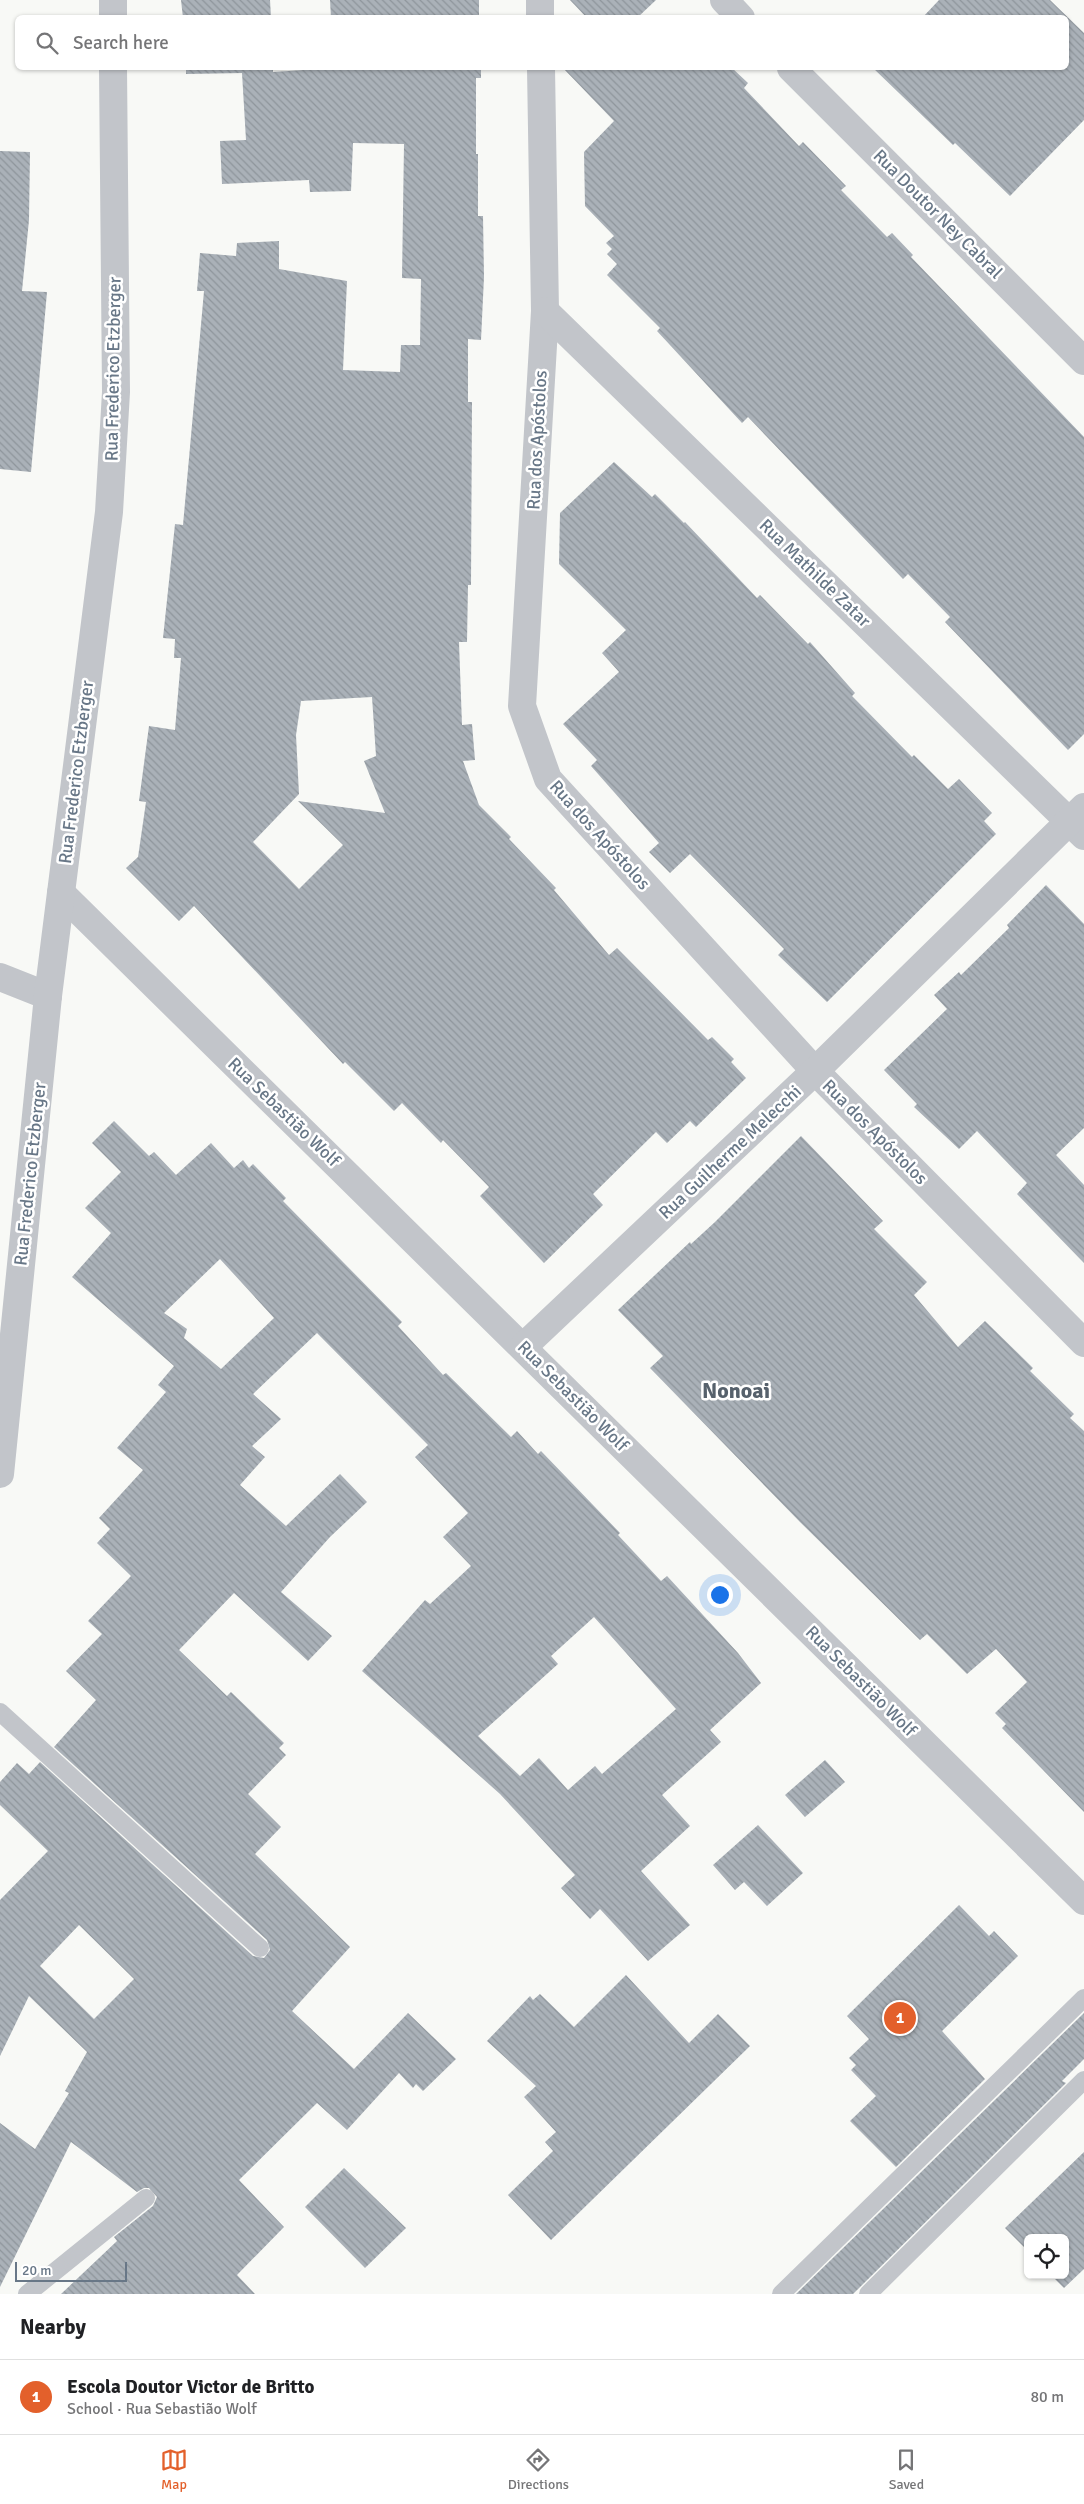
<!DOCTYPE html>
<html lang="en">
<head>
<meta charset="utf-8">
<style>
  :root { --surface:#fff; --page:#f2f2f2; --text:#202124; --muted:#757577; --line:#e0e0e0; --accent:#e3602b }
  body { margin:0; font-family:Signika,sans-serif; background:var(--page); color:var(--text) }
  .controls { position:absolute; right:15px; bottom:15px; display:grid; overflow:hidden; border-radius:8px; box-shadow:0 1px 4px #0004 }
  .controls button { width:45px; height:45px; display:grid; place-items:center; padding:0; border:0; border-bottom:1px solid var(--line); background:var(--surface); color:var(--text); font:25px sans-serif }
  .scale { position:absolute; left:15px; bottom:12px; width:112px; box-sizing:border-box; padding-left:5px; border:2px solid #687787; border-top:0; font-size:14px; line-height:18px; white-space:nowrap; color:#687787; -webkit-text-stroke:4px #fff; paint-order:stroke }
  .you { position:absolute; left:719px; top:1594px; width:18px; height:18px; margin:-12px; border:4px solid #fff; border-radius:50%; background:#1a73e8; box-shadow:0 0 0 8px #1a73e833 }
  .badge { display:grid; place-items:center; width:32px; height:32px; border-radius:50%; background:var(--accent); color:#fff; font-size:16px; font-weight:700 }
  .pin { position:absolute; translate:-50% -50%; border:2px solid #fff; box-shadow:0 1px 5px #0006 }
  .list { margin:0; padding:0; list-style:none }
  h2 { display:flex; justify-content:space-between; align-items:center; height:65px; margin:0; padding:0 20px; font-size:21px }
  h2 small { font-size:16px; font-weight:400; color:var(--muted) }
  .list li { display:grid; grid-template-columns:32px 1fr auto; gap:15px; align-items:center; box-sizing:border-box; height:75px; padding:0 20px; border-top:1px solid var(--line) }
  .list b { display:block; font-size:19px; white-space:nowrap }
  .list p { margin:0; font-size:16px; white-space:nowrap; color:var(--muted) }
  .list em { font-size:16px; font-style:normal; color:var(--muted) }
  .icon { flex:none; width:28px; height:28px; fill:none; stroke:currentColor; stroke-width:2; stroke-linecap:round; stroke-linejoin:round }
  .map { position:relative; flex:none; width:1084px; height:2294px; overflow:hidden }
  .search { position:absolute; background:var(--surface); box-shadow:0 1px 4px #0004; left:15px; right:15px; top:15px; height:55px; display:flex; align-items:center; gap:12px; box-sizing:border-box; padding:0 18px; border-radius:8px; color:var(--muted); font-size:19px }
  .sheet { height:140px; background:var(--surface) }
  nav { display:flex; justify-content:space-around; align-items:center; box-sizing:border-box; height:70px; border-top:1px solid var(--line); background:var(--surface); font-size:14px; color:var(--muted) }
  nav a { display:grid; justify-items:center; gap:2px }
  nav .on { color:var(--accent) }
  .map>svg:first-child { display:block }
</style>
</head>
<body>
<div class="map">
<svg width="1084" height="2294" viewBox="0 0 1084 2294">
  <defs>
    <pattern id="building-back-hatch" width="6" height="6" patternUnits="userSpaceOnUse" patternTransform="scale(1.25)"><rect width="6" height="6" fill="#aab1b8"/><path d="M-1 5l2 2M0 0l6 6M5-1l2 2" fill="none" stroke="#8e959b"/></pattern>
  </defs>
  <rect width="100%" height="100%" fill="#f8f9f6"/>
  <!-- building -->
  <g fill="url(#building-back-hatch)" fill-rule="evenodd">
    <path d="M181,0h89l1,18h-88z"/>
    <path d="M330,0h149v18h-148z"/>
    <path d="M570,0h86l-19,18h-50z"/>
    <path d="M939,0h111l34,33v87l-74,76 -55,-53 -2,2 -80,-77h193v-50h-144z"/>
    <path d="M186,68h87v4l61,-4h147v10h-5v76h2v62h5l1,61 -3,63 -13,-1v63h4l-1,183h-3l-1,57h-8l3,83 10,-1 3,36 -12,1 16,44 32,32 -2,2 47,49 -2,2 55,65 8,-7 91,92 4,-3 22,22 -3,3 15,16 -50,49 -6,-6 -23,22 -11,-11 -63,62 10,11 -59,58 -64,-67 9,-9 -46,-47 -2,3 -39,-40 -8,8 -49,-49 -2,2 -149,-158 -15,15 -53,-53 12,-11 8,-55 -7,-1 10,-75 26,4 6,-72h-7l1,-19 -12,-1 12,-114 8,1 21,-234h-7l3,-38 36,3 1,-13 42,-2v28l68,12 -4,89 57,2 1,-27h19l1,-66 -19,-1 2,-134 -51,-1 -2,48 -41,1 -1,-12 -87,4 -2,-43 26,-1 -4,-67 -56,1zM372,697l4,59 -12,5 21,52 -87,-12 45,44 -44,44 -46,-47 46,-48 -3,-59 5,-34z"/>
    <path d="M563,68h169l16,15 -4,5 55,58 4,-4 43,44 -5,4 46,47 5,-4 21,22 -2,2 173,180v297l-16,16 -123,-128 5,-5 -42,-43 -5,5 -155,-162 -6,6 -85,-92 3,-3 -53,-53 10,-11 -10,-10 5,-5 -6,-6 8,-7 -29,-30 -1,-54 30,-31z"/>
    <path d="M0,151l30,1 -1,68 -7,71 25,1 -16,180 -31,-3z"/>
    <path d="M614,462l38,35 3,-3 29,29 1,-1 72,76 3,-3 48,49 2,-2 45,51 -3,3 60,61 2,-2 34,34 11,-10 33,34 -8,8 12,13 -169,168 -49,-47 6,-6 -94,-95 -20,19 -21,-21 10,-9 -68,-77 6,-6 -34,-36 56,-52 -17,-19 24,-23 -67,-66 1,-51z"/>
    <path d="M1046,885l38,39v204l-28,27 28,30v78l-67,-69 10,-11 -50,-52 -18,18 -45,-42 3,-3 -33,-34 63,-61 -13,-14 25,-23 2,3 48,-47 -2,-3z"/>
    <path d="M114,1121l35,35 5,-4 22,23 35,-32 23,25 9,-8 6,8 4,-4 33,34 -3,3 119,121 -4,4 45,49 3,-2 65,64 6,-6 21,23 3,-3 79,82 -2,2 43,46 6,-5 71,77 23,30 -51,47 11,12 -59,53 28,31 -49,45 49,54 -42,36 -48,-52 -10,10 -29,-31 14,-13 -75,-81 -138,-123 63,-71 5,4 41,-38 -28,-29 25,-24 -53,-56 13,-12 -111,-112 -64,61 28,25 -29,27 13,11 -25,28 46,41 54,-52 27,28 -37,35 -49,55 51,44 -24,25 -74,-68 -55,57 48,46 4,-4 53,51 -5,5 7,7 -38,39 33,33 -26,27 95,93 -58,64 62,58 54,-56 48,46 -33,32 -7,-7 -3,4 -14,-15 -52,57 -30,-27 -78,77 45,47 -47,48 18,19h-194l56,-53 -3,-4 39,-31 4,-9 -8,-9h-5l-7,4 -66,-50 -71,145v-164l35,26 34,-56 -4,-2 22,-39 -58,-56 -29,60v-156l48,-49 -48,-46v-23l17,-19 12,11 11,-12 213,194 11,2 6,-8 -3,-10 -213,-193 42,-47 -30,-29 36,-37 -14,-13 43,-45 -34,-33 13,-14 -11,-11 44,-48 -26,-22 49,-56 -8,-7 16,-19 -102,-89 39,-44 -26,-25 36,-36 -29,-29zM220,1259l54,59 -53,51 -37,-31 3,-9 -23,-16zM594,1617l82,92 -74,65 -7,-8 -27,24 -29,-32 -19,18 -42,-40 80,-72 -7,-8zM79,1925l55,54 -40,40 -54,-53z"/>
    <path d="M801,1136l82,85 -9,8 53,53 -13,13 44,52 27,-26 48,47 -3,3 44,43 -4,4 14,13v381l-82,-84 4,-4 -11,-11 32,-31 -31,-33 -29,25 -40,-40 -7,6 -120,-118 -150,-154 13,-12 -45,-46 72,-68 1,2 24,-22z"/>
    <path d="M825,1760l20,22 -40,35 -20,-22z"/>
    <path d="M758,1825l45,48 -36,33 -23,-24 -9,8 -22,-25z"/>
    <path d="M959,1905l30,31 5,-5 24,25 -76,75 43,48 -89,88 -46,-46 26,-25 -25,-26 5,-5 -7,-7 20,-19 -22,-23z"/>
    <path d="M626,1975l63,68 29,-29 32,32 -199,194 -43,-45 45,-44 -8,-9 11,-10 -32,-35 12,-11 -49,-45 43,-45 3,4 7,-6 34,33z"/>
    <path d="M1084,2013v46l-22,22 4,2 -213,211h-57z"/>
    <path d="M1084,2152v117l-20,19 -13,-13h14v-37h-37v13l-23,-23z"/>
    <path d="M344,2168l62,60 -41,40 -60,-61z"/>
  </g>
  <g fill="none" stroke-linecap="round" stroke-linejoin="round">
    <!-- lane -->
    <g stroke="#c2c5ca" stroke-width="18">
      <path d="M0,1712l260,236"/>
      <path d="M27,2294l119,-96"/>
      <path d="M781,2294l303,-296"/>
      <path d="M868,2294l216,-214"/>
    </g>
    <!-- street -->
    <g stroke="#c2c5ca" stroke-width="28">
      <path d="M113,0v18"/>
      <path d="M540,0v18"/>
      <path d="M724,0l17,18"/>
      <path d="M541,68l4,243 -23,395 26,73 267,292 269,272"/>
      <path d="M791,68l293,293"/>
      <path d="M545,311l539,525"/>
      <path d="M61,893l1023,1008"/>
      <path d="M0,977l48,19"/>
      <path d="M523,1347l292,-276 269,-264"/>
      <path d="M0,1474l48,-478 61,-484 7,-120 -3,-324"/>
    </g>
  </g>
  <g text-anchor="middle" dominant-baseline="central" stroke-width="5" stroke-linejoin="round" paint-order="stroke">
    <!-- street labels -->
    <g font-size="18" fill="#687787" stroke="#fff">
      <text transform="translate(938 214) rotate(45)">Rua Doutor Ney Cabral</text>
      <text transform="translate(113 369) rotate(-89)">Rua Frederico Etzberger</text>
      <text transform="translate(537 440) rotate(-87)">Rua dos Apóstolos</text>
      <text transform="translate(815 573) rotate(44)">Rua Mathilde Zatar</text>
      <text transform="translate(76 772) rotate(-83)">Rua Frederico Etzberger</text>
      <text transform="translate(600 835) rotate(48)">Rua dos Apóstolos</text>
      <text transform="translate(284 1112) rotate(44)">Rua Sebastião Wolf</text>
      <text transform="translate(875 1132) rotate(45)">Rua dos Apóstolos</text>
      <text transform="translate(730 1152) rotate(-43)">Rua Guilherme Melecchi</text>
      <text transform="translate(30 1174) rotate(-84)">Rua Frederico Etzberger</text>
      <text transform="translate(573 1396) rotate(45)">Rua Sebastião Wolf</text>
      <text transform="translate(861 1681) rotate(45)">Rua Sebastião Wolf</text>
    </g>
    <!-- district labels -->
    <g font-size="22" font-weight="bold" fill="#56616c" stroke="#fff">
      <text x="736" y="1390">Nonoai</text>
    </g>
  </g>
</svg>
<div class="controls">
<button><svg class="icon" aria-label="locate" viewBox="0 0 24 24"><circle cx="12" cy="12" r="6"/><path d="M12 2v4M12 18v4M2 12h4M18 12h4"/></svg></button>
</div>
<div class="scale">20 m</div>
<div class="you"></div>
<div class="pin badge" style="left:900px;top:2018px">1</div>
<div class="search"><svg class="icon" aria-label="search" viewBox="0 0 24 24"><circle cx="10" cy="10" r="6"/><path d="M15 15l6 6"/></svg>Search here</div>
</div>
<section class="sheet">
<h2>Nearby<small></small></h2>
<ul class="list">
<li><span class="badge">1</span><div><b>Escola Doutor Victor de Britto</b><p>School · Rua Sebastião Wolf</p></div><em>80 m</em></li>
</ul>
</section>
<nav>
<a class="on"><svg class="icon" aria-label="map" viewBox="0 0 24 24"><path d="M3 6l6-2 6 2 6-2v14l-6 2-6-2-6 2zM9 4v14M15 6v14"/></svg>Map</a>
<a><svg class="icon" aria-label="directions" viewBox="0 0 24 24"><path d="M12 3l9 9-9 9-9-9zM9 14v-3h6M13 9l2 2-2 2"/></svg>Directions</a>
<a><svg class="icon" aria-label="saved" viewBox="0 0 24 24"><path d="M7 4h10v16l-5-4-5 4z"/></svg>Saved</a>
</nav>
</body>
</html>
